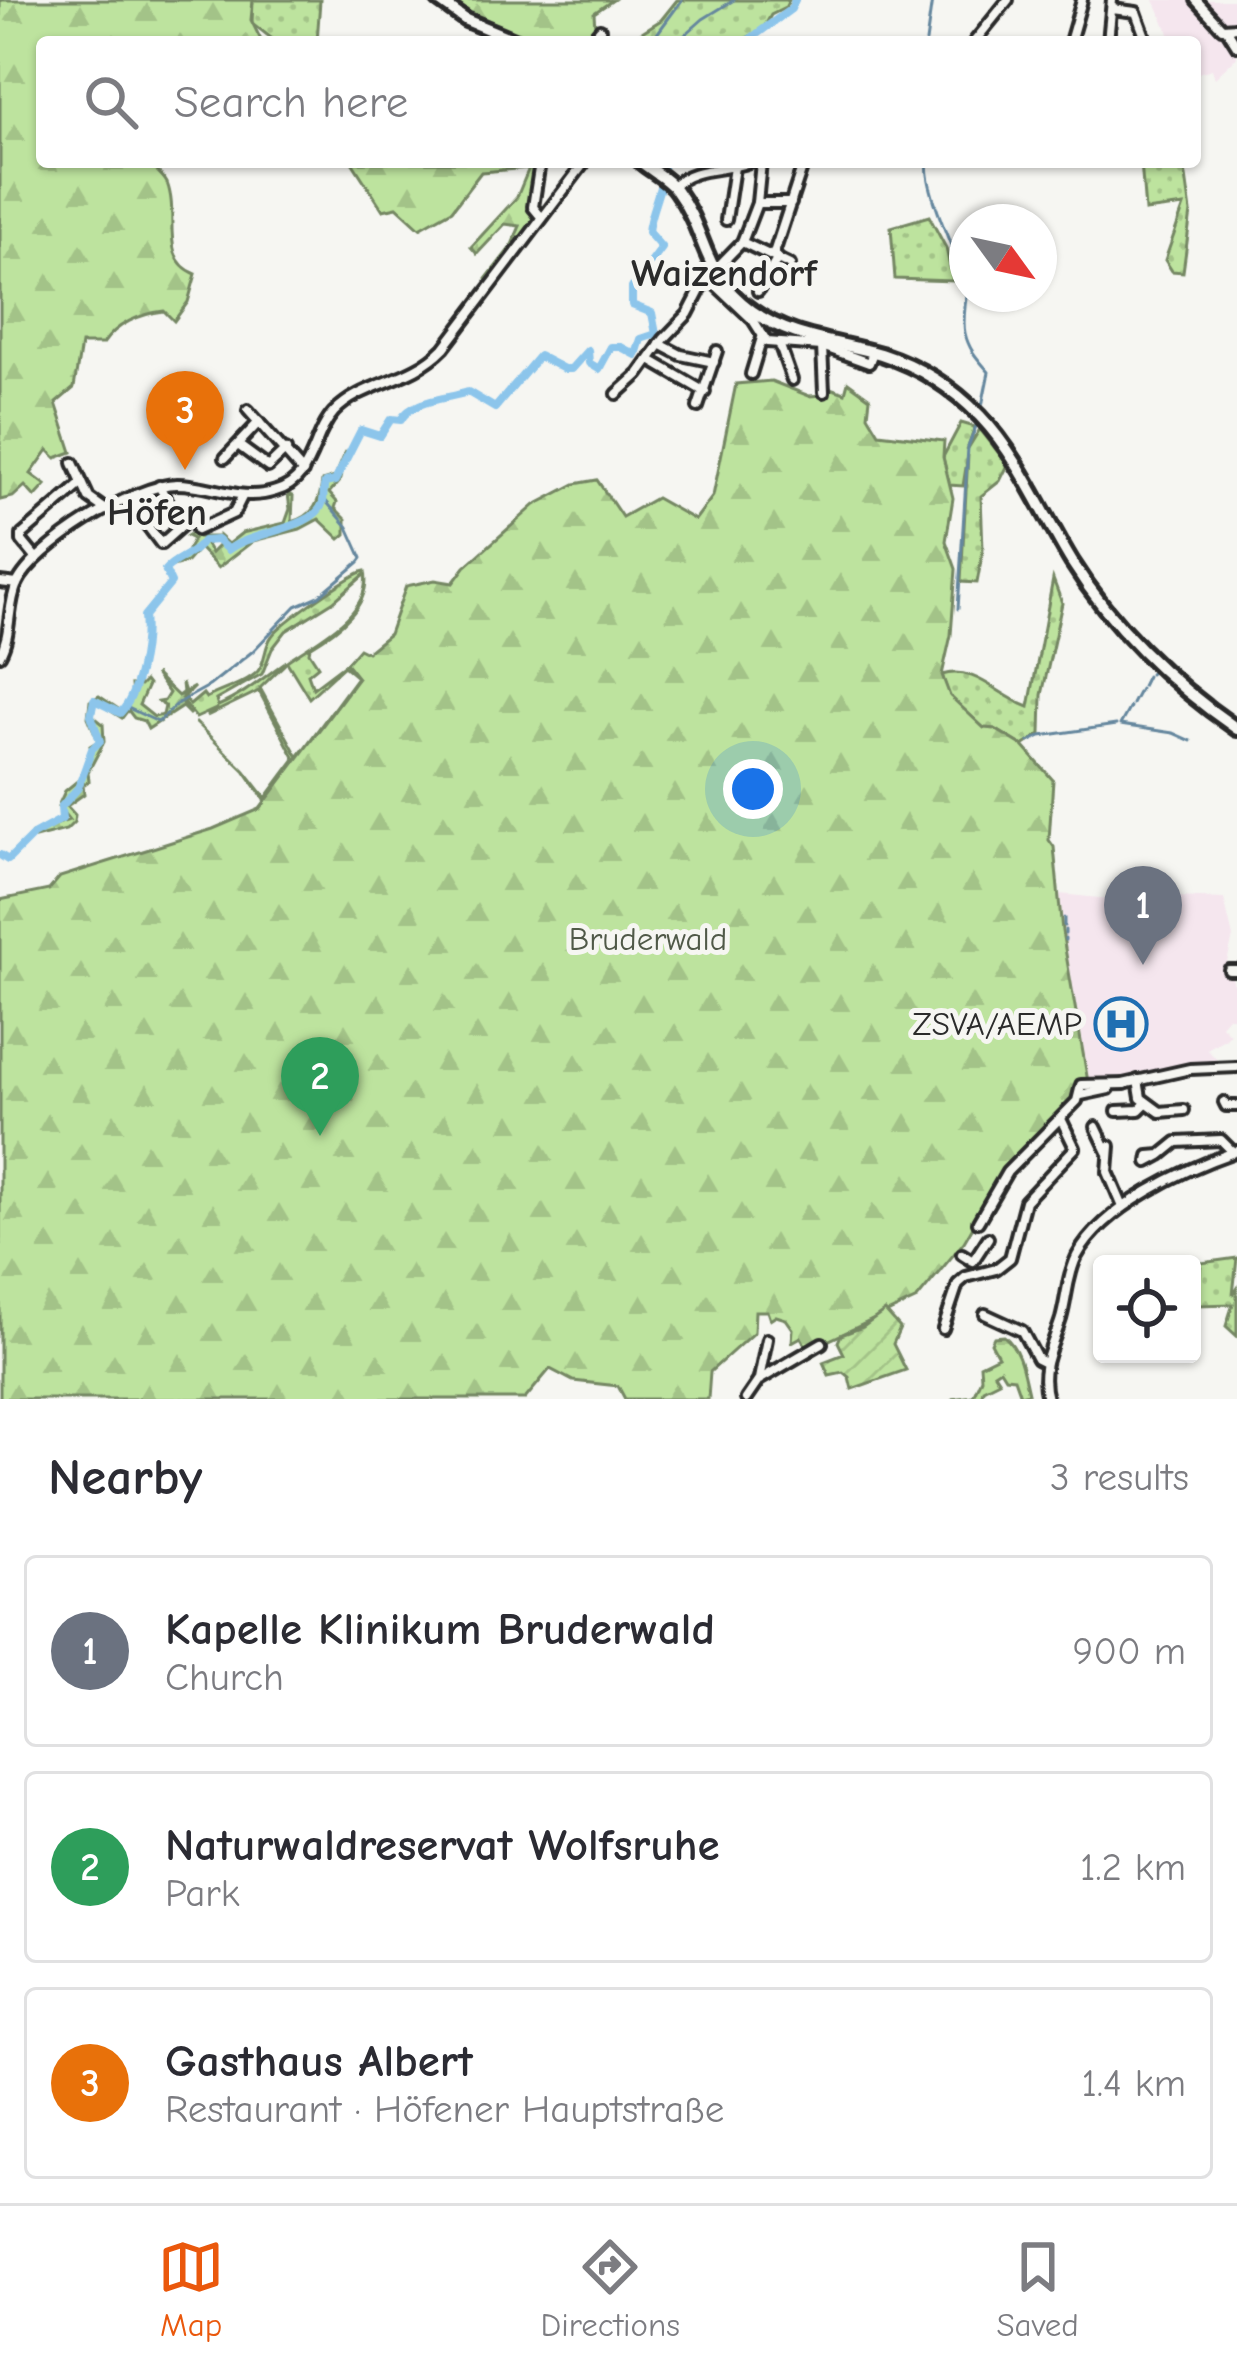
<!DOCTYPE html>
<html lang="en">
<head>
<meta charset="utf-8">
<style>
  :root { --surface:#fff; --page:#f7f7f7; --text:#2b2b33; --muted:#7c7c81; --line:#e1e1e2; --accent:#ea580c }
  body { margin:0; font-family:"Comic Neue",sans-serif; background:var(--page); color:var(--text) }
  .controls { position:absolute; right:36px; bottom:36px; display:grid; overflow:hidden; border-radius:12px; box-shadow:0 3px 9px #0004 }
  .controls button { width:108px; height:108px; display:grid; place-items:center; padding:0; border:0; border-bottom:3px solid var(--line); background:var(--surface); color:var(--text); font:60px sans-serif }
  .compass { position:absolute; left:949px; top:204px; width:108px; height:108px; border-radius:50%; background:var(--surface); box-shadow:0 3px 9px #0004; rotate:123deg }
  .you { position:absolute; left:753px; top:789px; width:42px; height:42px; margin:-30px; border:9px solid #fff; border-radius:50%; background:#1a73e8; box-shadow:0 0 0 18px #1a73e833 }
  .badge { display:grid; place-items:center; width:78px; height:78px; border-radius:50%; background:var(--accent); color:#fff; font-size:39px; font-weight:700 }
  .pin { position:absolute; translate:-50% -99px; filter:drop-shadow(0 3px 6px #0008) }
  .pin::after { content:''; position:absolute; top:63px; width:42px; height:36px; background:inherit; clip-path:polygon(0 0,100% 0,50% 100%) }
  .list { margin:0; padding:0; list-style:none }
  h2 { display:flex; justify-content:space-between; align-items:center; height:156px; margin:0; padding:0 48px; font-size:51px }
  h2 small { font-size:39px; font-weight:400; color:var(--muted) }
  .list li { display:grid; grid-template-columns:78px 1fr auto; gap:36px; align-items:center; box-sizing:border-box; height:192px; margin:0 24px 24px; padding:0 24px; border:3px solid var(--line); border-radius:12px }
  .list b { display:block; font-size:45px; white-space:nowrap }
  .list p { margin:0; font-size:39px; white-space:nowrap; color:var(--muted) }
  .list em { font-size:39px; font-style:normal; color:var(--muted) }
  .icon { flex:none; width:66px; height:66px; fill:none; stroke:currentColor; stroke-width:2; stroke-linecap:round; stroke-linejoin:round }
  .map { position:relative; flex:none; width:1237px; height:1399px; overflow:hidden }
  .search { position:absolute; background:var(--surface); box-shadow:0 3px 9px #0004; left:36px; right:36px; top:36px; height:132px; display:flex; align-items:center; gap:30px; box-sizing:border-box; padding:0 42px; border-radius:12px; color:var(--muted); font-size:45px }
  .sheet { height:804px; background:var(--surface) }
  nav { display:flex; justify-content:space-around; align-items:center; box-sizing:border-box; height:168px; border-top:3px solid var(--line); background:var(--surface); font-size:33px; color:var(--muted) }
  nav a { display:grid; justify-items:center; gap:6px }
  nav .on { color:var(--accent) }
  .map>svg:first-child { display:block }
</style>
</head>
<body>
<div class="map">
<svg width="1237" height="1399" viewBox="0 0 1237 1399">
  <defs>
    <pattern id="grass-dots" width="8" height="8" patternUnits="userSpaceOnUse" patternTransform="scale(3)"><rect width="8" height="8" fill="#bde39e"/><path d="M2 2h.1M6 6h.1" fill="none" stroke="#a3c388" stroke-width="1.8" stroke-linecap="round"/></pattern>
    <pattern id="forest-firs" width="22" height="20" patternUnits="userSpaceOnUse" patternTransform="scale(3)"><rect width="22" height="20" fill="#bde39e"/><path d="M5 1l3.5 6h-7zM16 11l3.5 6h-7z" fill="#a3c388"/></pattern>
    <pattern id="garden-furrows" width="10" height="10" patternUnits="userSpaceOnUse" patternTransform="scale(3)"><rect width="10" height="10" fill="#bde39e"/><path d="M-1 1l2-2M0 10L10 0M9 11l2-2" fill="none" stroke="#a3c388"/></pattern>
  </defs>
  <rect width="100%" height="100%" fill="#f6f6f2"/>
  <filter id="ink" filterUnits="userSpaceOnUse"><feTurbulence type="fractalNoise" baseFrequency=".00833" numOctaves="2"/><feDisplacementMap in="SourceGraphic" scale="24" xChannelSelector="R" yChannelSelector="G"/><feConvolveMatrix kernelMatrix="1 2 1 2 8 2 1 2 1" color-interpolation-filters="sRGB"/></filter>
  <g filter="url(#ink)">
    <!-- built -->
    <g fill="#f5e6ee">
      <path d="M1154,0h39l4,5 6,-5h34v57l-22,21 -3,-9 -17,5v-32h-22z"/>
      <path d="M1133,884l19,12 72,3 9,38 -6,25 10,32v23h-9l-7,8 9,9 -4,4 -19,11 11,12 -110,21h-20l-26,-151 -2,-37 49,5z"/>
    </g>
    <!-- grass -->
    <g fill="url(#grass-dots)" stroke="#748764" stroke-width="3" fill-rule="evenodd">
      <path d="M253,0h67l-3,42h-41l-24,-19z"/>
      <path d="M677,0h112l-4,8 -14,7 -8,14 -24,13h-113l35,-22z"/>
      <path d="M1141,162l15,6 28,-6 7,50 -8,60 -11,-1 -7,-11 19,-54 -39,5z"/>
      <path d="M929,216l17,32 7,33 -58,-2 -4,-52z"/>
      <path d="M961,423l14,4 -8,23 13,-21 28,36 -8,16 -19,15 2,54 -6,33 -16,-1 7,-127 -5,31 -14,-1 -6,-28z"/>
      <path d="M365,571c7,35 -28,60 -55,76l-1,5 9,14 -10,8 5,14 33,-25 12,15 -93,122 -21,-30 -49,-48 50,49 21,27 29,-39 -36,-68 -52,25 11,-8 -22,10 -12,-15 -2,-20 3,9 9,-5 -10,10 6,8 13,-11 3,4c15,-8 41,-15 52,-27 8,-10 6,-25 14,-35 9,-13 80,-63 93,-65zM365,574c6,40 -47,65 -74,84 -25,17 -45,36 -73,48l-2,-6 46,-26 10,-25 14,-18 48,-30zM287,662l22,36 35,-32 13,11 -59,80 -38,-69z"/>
      <path d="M1053,579l9,24 -20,92 -1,39 -18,12 -28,-17 -11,-1 -35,-32 -7,-21c33,-10 56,21 87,32z"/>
      <path d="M1237,1258l-4,37 4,-6v47l-11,-10 7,-22 -36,1 4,-42z"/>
    </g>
    <!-- forest -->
    <g fill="url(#forest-firs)" stroke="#748764" stroke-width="3">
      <path d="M0,0h253l-2,20 11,22h-220v120h106c6,7 15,13 19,21 13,33 -9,76 29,91l-8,28 -14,19 -10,-10c-24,3 -48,13 -61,33h-22l-7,44 -18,15 16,49 -16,6 -8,-8 -17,24 15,11 -11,12 -10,-11 -12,11 -13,3z"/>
      <path d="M443,0h170l-19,13 2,29h-92l-46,-18 1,-12z"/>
      <path d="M352,162h187l-7,49 3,10 -48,62 -1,-4 25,-32 9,-21 -15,-2 -28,30 -6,-7 46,-50 12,-29 -48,4 -29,38 -32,18 -23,-21 -14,3z"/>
      <path d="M771,381l38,15 13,-1 2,-9 21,7 3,-11 22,16 -2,17 11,18 65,8 -1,16 10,41 -7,43 10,28 -5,66 -9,40 8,21 34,32 11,1 28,17 30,34 -4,60 5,7 8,84 26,151 -83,89 -41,71 -47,57 -109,51 -7,-13 -9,5 1,-13 -7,-10 -10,-3 -6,4 -3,-9h-12l-1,21 -44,40 -2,27h-83l-7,-13 -45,-5 -23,-12 -25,30h-525v-499l49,-10 11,-13 153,-48 47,-20 98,-131 -12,-15 13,-15 8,4 22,-18 17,-48 29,-6 18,3 12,-16 70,-62 40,-21 22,-4 25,37 34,-19 39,22 18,-24 23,-112z"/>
      <path d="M346,451l-5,28 -12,14 8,9 -2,6 11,11v15l-6,5 -21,-20 -19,10 -47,12 -35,27 -19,-20 -12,14 -14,4 -2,-4 16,-10 6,-13 -6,-3 8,-5 3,6h16l-8,8 5,8 8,-8v-9l9,8 14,-11 43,-10 5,-14 -2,-15 5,2 -1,26c22,-6 28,-20 30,-41l13,-4z"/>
      <path d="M155,674l23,22 4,-3v11l8,11 -8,-8 -34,22 -4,-8 -10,-3 -6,-8 -6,8 -27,-17 -2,15 10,8 1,18 -16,30 1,9 -6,4 1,9 -17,12 8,9 -1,7 -8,8 -31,8 -3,-5 37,-13 -11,-14 7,-15 16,-13 11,-25 -2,-7 8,-5 -10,-24 2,-16 9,-5 21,14 12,-12 -1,-13 9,1 5,-5 3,4 -9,20 15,12 9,-2 2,-9 -7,-4 6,-1 5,-8z"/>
      <path d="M1004,1336c17,14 19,37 24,57l-8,2 -6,-17 -9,-1 -5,-8 -6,4 5,8 -16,8 -2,10h-29l21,-3 8,-18 -1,-13 18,-9 -7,-13 3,-6z"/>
    </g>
    <!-- garden -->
    <path fill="url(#garden-furrows)" stroke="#748764" stroke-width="3" d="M885,1311l15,17 -7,16 13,26 -54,19 -3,-12 -6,-5 -14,3 -6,-13 21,-8 -6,-12 3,-7 22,-8z"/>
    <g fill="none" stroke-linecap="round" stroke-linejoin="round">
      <!-- stream -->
      <g stroke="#65879e" stroke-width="3">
        <path d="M651,42l31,-42"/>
        <path d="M677,42l26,-23 31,-19"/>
        <path d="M926,42l6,-42"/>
        <path d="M655,162h7"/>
        <path d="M928,162c-5,23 27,92 36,115 6,17 -3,38 1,56 4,18 14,27 24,39l-8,39"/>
        <path d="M958,609l10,-162 10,-26"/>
        <path d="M1150,674l2,-2"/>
        <path d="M1142,686l5,-10"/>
        <path d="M1132,704l8,-15"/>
        <path d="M126,707l32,15 20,-19 31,-17 44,-35 43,-45 23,-10 40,-34 3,-4 -14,-31 -24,-28"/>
        <path d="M1130,707l-10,18 53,8 18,8"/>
        <path d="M1029,742l12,-6 75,-11"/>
        <path d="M1064,918v8"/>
        <path d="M1065,930v4"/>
        <path d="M1065,940v-2"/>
      </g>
      <!-- river -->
      <g stroke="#8cc5eb" stroke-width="8">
        <path d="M746,42l45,-33 4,-9"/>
        <path d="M0,855l8,5 25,-25 29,-16 -1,-12 17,-19 14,-39 8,-8 -9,-26 3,-15 26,13c18,-17 27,-70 24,-97l27,-33 -6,-13c10,-12 30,-16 38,-29l14,-1 11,10c23,-19 87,-20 95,-48 1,-7 0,-13 2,-19l10,-2 26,-51 19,6 11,-17 10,1c10,-20 46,-21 67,-28l27,16 44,-52 25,13h7l17,-19 1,13 10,6 12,-22h10l15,8 5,-16 15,-5 -4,-21 -20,-8v-17l30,-40 -14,-16c2,-24 17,-46 15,-70"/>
      </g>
      <!-- minor casing -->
      <g stroke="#2b2b2b" stroke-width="16">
        <g id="minor">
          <path d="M1196,0l26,28 15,-1"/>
          <path d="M1112,9l24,3 11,30"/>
          <path d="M1227,30l10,16"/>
          <path d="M598,42l-3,-7 5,-6"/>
          <path d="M974,42l34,-42"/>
          <path d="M1070,42l12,-42"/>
          <path d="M1108,42l4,-42"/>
          <path d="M540,162l-7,45 9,11"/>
          <path d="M673,186c21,-20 49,-14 76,-24"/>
          <path d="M757,203h34"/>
          <path d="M726,220l8,-53"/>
          <path d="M742,242l48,23"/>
          <path d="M773,256l31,-94"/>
          <path d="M717,278l-1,7 37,35 14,22 55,4 47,17 4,-11"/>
          <path d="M758,291l20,-33"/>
          <path d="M660,344l21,11 33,7"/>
          <path d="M780,346l12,34"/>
          <path d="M822,346l2,46"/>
          <path d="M650,360l55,32"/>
          <path d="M751,374l11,-36"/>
          <path d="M617,394l22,-20 25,-35 24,-25 18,-35 36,-37 15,-39 4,-41"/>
          <path d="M698,407l19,-56"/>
          <path d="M248,410l55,62"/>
          <path d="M238,445l30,22 18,-17"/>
          <path d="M225,458l34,-36"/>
          <path d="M73,463l16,35 17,12"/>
          <path d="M128,500l33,44 27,-24 -18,-15 -11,-19"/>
          <path d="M197,530l37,-17 8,-16"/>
          <path d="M36,558l-14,-17v-6l59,-51"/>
          <path d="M0,582l17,2"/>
          <path d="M0,655c12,-22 7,-48 17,-71 18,-38 118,-100 160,-100 35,0 63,19 99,7 38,-11 35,-54 58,-79 30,-31 76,-29 110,-64l141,-186"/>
          <path d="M1229,970h8"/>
          <path d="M1138,1080l3,18 19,14 24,-2"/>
          <path d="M1123,1084l67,-15 47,-2"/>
          <path d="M1081,1095l28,-6"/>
          <path d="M1224,1102l2,4h11"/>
          <path d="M1117,1111l22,-1 7,-7"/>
          <path d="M1096,1127l12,25"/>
          <path d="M1110,1146l-2,26 15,35"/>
          <path d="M1161,1155l-13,7 1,-6 12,-1 16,-13 44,-2 12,12"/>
          <path d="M978,1222l29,-50 70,-71 4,-16 44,-1"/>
          <path d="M962,1254l11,7 15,-23"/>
          <path d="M985,1314l37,17 15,28 8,4"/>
          <path d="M943,1329l15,-45 8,-7 30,-8 14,-11 15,-57 50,-53 -13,-27"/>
          <path d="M759,1379l8,-40"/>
          <path d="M746,1399l13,-19 63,-37"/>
          <path d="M1047,1399c-9,-31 5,-51 14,-80 6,-21 6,-43 16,-63 27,-50 108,-87 160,-105"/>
        </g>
      </g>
      <!-- major casing -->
      <g stroke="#2b2b2b" stroke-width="20">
        <g id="major">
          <path d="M438,0l28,20 53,22"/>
          <path d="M641,162c11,9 27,17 35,28 33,45 24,84 76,121 39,28 84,30 129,43 37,12 72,34 99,62 40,42 62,97 92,146 42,67 100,122 165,167"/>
        </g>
      </g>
      <!-- minor -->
      <use href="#minor" stroke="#f6f6f2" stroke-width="8"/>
      <!-- major -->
      <use href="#major" stroke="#f6f6f2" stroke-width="10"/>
    </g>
  </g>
  <!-- icons -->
  <defs>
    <g id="hospital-ring" transform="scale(2.7)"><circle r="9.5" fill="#f6f6f2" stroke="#1f6fb2" stroke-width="1.5"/><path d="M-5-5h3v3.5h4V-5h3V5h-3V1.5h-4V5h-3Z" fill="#1f6fb2"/></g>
  </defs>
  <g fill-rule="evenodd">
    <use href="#hospital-ring" x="1121" y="1024"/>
  </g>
  <g text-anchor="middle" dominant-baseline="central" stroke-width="10" stroke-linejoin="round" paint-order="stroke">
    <!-- park labels -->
    <g font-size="33" fill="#505948" stroke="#f6f6f2">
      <text x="648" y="939">Bruderwald</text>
    </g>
    <!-- poi labels -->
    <g font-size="33" fill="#2b2b2b" stroke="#f6f6f2" text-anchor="end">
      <text x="1082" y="1024">ZSVA/AEMP</text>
    </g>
    <!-- quarter labels -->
    <g font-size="39" font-weight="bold" fill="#2b2b2b" stroke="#f6f6f2">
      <text x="724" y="273">Waizendorf</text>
      <text x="157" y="512">Höfen</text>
    </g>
  </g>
</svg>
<div class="controls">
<button><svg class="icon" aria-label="locate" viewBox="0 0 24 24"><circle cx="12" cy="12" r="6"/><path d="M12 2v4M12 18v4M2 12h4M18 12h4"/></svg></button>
</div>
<svg class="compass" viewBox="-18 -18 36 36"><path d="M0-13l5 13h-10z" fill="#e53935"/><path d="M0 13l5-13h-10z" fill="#7c7c81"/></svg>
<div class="you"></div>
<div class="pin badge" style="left:1143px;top:965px;background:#6b7280">1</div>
<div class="pin badge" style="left:320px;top:1136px;background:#2e9e5b">2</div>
<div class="pin badge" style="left:185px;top:470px;background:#e8710a">3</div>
<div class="search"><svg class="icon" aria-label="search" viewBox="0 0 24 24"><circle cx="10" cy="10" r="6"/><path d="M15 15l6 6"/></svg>Search here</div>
</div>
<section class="sheet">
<h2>Nearby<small>3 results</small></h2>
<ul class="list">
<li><span class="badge" style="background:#6b7280">1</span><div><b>Kapelle Klinikum Bruderwald</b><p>Church</p></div><em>900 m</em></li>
<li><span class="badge" style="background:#2e9e5b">2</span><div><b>Naturwaldreservat Wolfsruhe</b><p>Park</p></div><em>1.2 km</em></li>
<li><span class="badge" style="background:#e8710a">3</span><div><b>Gasthaus Albert</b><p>Restaurant · Höfener Hauptstraße</p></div><em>1.4 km</em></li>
</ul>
</section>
<nav>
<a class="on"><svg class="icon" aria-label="map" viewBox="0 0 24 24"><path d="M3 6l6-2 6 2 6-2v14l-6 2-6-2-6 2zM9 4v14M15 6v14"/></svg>Map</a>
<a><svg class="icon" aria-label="directions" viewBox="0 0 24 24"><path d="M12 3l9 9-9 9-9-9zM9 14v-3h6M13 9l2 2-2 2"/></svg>Directions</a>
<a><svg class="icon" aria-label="saved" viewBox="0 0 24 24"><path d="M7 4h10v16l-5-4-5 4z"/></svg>Saved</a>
</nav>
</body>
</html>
